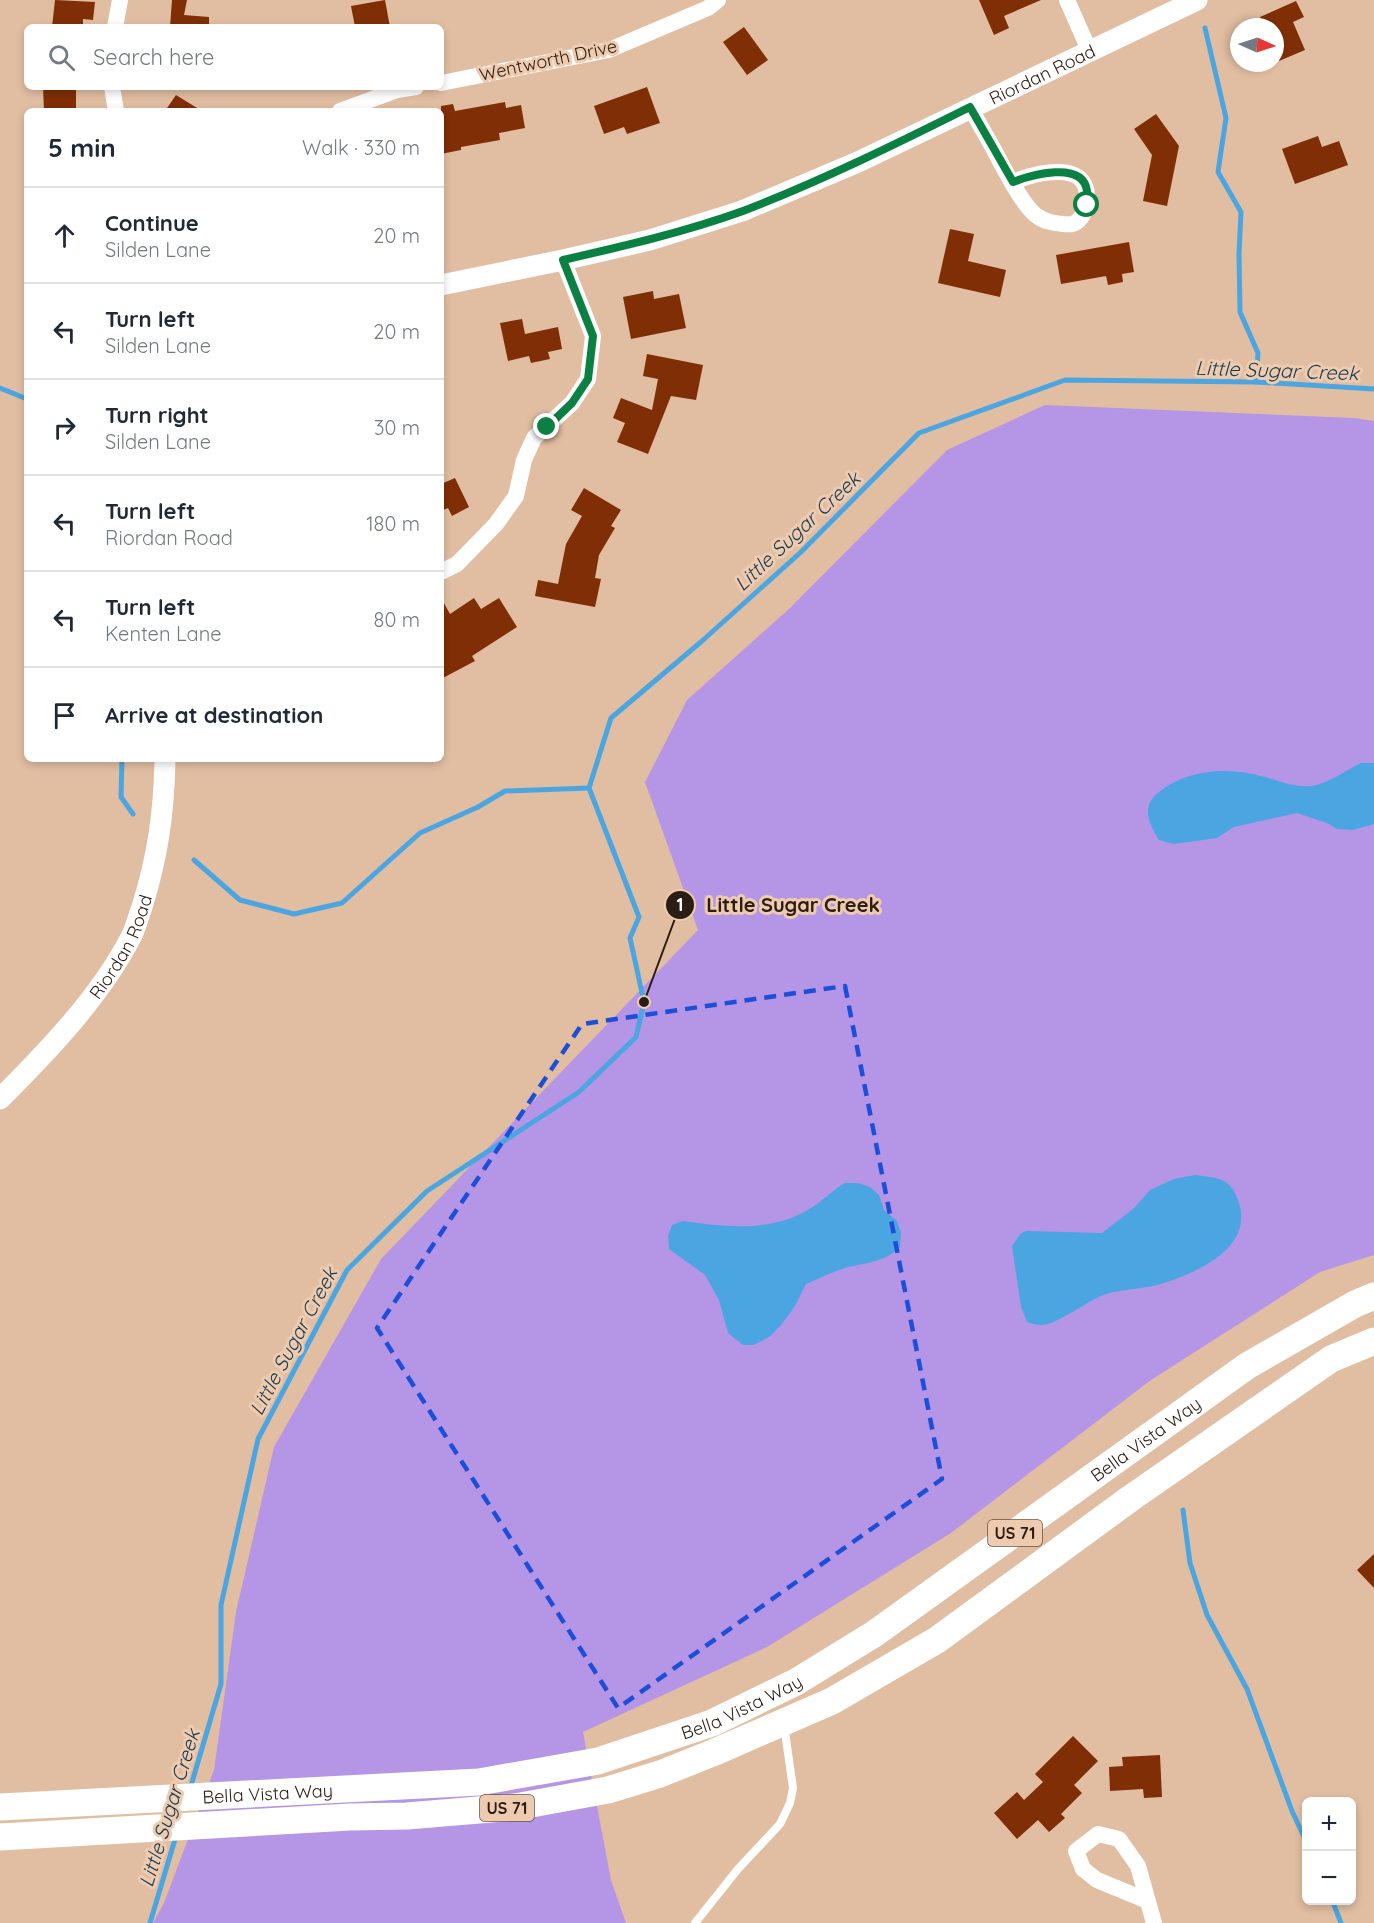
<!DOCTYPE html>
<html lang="en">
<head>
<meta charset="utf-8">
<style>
  :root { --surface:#fff; --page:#f2f2f3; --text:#1f2937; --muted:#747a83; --line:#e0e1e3 }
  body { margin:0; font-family:Quicksand,sans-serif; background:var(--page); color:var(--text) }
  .controls { position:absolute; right:18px; bottom:18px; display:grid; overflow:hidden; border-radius:9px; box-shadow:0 3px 9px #0003 }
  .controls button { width:54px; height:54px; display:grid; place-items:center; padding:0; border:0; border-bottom:2px solid var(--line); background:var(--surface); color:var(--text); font:30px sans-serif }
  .compass { position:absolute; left:1230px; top:18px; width:54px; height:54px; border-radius:50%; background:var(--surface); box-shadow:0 3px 9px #0003; rotate:93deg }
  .stop { position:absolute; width:18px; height:18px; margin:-14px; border:4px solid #0b8043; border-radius:50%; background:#fff }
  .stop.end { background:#0b8043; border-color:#fff; box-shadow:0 2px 6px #0008 }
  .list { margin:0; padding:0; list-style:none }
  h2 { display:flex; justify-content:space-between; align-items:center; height:78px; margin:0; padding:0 24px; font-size:26px }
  h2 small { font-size:20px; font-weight:400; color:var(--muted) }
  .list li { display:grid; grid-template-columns:39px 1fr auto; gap:18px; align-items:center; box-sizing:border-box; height:96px; padding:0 24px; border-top:2px solid var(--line) }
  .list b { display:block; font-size:22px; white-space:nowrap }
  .list p { margin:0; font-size:20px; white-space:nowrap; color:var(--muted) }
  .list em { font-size:20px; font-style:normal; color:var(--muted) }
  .icon { flex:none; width:33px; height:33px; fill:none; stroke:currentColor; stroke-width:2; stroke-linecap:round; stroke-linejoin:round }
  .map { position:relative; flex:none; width:1374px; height:1923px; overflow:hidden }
  .search { position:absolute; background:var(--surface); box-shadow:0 3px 9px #0003; left:24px; top:24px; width:420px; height:66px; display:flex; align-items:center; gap:15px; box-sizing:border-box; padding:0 21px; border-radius:9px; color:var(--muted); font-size:22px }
  .panel { position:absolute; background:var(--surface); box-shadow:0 3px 9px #0003; left:24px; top:108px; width:420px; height:654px; border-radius:9px }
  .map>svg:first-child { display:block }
</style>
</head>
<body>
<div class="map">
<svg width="1374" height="1923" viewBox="0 0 1374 1923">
  <rect width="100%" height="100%" fill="#e1bea2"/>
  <!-- green -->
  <path fill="#b596e6" d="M1045,405l310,13 19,3v834l-54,17 -169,108 -200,153 -184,114 -184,85 28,148 15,43h-473l11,-20 50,-133 22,-158 38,-165 107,-188 317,-329 -53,-148 42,-82 102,-91 158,-159z"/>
  <!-- water -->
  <g fill="#4ba5e1">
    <path d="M1361,763h13v61l-21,6 -16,-1 -10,-6 -30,-10 -63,14 -17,11 -43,6 -15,-4c-11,-17 -18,-34 0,-48 30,-24 71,-25 106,-15 13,4 32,11 46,9 17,-2 35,-16 50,-23z"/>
    <path d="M1195,1175c22,3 35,2 43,25 18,48 -42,73 -77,84 -18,5 -37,5 -55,10 -18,6 -50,32 -66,31 -4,0 -9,-2 -13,-3l-6,-15 -9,-61 8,-12 6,-3 76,2 31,-24 17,-19 24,-11z"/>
    <path d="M845,1183h13l12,4 9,8 5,15 13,11 4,12 -1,14c-17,17 -36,15 -58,22 -12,4 -24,10 -36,15l-11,22 -14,19 -12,12 -15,8h-11l-15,-12 -9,-33 -14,-25 -36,-26 -1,-13 4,-11 11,-4c44,6 88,12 128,-13 12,-7 21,-18 34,-25z"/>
  </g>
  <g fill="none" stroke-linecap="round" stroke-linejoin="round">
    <!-- stream -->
    <g stroke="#4ba5e1" stroke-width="5">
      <path d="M1205,28l21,90 -8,54 23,40 -2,42 1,58 18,41 -2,29"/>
      <path d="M0,388l27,11"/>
      <path d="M122,759l-1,38 12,17"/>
      <path d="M194,860l46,40 54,14 48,-11 78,-70 58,-26 27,-16 84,-3"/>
      <path d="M1183,1510l7,53 17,52 40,74 45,122 14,30"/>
      <path d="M190,1789l31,-105v-79l37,-166 89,-169 80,-79 152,-99 57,-55 8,-35 -14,-64 9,-21 -50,-129 22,-70 91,-77 99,-89 118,-119 146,-53 191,2 118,7"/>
      <path d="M1332,1900l9,23"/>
      <path d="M150,1923l26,-87"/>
    </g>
  </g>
  <!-- building -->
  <g fill="#802e05">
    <path d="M55,0l40,2 -2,18 -10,-1v8h-31z"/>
    <path d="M172,0h15l-3,15 25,2v10h-39z"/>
    <path d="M385,0l5,27h-35l-4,-21z"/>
    <path d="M979,0h62l-37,16 5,12 -15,7z"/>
    <path d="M1296,1l8,16 -11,5 12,28 -26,11 -4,-10v-24h-10l-5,-10z"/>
    <path d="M744,27l24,33 -21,15 -24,-33z"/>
    <path d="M43,87h33v24h-32z"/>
    <path d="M647,87l13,36 -33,11 -3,-7 -20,7 -10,-28z"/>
    <path d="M176,95l26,16h-37z"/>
    <path d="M505,102l1,6 15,-3 4,23 -26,5 1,7 -39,7v3l-20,4v-48l12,-2 2,7z"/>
    <path d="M1156,114l23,32 -12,60 -24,-5 9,-46 -18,-26z"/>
    <path d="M1318,136l4,11 17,-6 9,24 -53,19 -13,-35z"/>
    <path d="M950,229l24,5 -6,27 38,9 -6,27 -62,-14z"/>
    <path d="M1129,242l5,30 -12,2 1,8 -15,3 -2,-9 -45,8 -5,-29z"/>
    <path d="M653,291l1,8 25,-5 7,34 -55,11 -8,-42z"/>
    <path d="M522,319l3,15 33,-7 4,22 -14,3 2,7 -19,4 -2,-7 -21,5 -8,-38z"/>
    <path d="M647,354l56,11 -7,35 -25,-4 -23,58 -31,-12 8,-19 -12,-5 8,-20 31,12 6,-31 -15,-3z"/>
    <path d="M455,478l14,29 -17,9 -4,-8 -7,3v-27z"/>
    <path d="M584,488l37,22 -10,16 4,2 -16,27 -4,23 6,1 -6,28 -60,-11 3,-16 20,4 8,-40 16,-28 -11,-6z"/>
    <path d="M441,598l9,16 24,-16 7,11 18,-11 18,29 -45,29 3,5 -34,18z"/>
    <path d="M1374,1554v34l-17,-18z"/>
    <path d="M1073,1736l25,25 -24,24 8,8 -21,21 4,4 -16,14 -11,-12 -21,19 -23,-26 23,-21 7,8 19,-18 -8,-8z"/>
    <path d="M1160,1755l2,42 -18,1 -1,-9 -33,2 -1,-24 14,-1 -1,-9z"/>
  </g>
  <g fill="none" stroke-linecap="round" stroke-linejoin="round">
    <!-- service -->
    <path stroke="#fff" stroke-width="8" d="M695,1923l43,-54 42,-45 10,-21 3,-15 -9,-63"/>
    <!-- minor -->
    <g stroke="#fff" stroke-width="16">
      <path d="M1067,0l22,50"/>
      <path d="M115,27l5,-27"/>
      <path d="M441,83l168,-33 99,-42 10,-8"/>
      <path d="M112,87l4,24"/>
      <path d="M970,107c6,11 12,22 18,32 11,19 33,66 49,77 8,6 17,7 26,8 3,0 7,1 9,0 11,-3 15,-17 15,-26 1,-39 -52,-25 -74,-16"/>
      <path d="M340,111l57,-21 19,-3"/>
      <path d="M441,572l16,-8 39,-40 20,-28 8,-36 10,-22 38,-35 16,-24 5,-43 -30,-76"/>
      <path d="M1148,1901l-51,-21 -14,-11 -7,-18 22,-17 21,5 19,27 16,57"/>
    </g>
    <!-- tertiary -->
    <g stroke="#fff" stroke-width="21">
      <path id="s1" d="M441,285l122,-25 87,-20 92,-29 116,-49 339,-162"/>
      <path id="s2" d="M0,1099c47,-47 100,-102 131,-162 5,-9 7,-20 11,-30 16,-52 22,-94 23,-148"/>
    </g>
    <!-- primary -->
    <g stroke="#fff" stroke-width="27">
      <path id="s3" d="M0,1807l479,-25 119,-21 114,-38 84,-41 78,-48 373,-268 108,-62 19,-8"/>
      <path d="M0,1837l350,-20 57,-1 108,-9 93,-17 52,-16 55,-22 117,-51 105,-61 194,-142 200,-139 43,-18"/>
    </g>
  </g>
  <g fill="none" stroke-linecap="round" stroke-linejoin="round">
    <!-- route -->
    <path stroke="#0b8043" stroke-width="8" d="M547,427l25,-24 16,-24 5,-43 -30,-76c61,-14 122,-28 180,-49 78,-30 153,-67 227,-104l43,75c18,-7 70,-22 74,9 1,4 0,10 0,14"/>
  </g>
  <!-- marked area -->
  <path fill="none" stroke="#1d4ed8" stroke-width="4.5" stroke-dasharray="12 8" stroke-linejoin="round" d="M845,986l97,493 -324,229 -241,-380 205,-304z"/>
  <g text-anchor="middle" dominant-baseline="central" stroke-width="6" stroke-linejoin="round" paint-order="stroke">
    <!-- shield labels -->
    <g fill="#eecbaf" stroke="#655142" stroke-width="1.5">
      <rect x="988" y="1520" width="54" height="26" rx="4.5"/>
      <rect x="480" y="1795" width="54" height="26" rx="4.5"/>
    </g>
    <g font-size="16" font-weight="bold" fill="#2a1d13">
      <text x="1015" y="1533">US 71</text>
      <text x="507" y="1808">US 71</text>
    </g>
    <!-- street labels -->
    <g font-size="18" fill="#2a1d13" stroke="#eecbaf">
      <text transform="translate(548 60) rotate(-12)">Wentworth Drive</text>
      <text stroke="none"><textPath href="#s1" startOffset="640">Riordan Road</textPath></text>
      <text stroke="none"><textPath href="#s2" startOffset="196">Riordan Road</textPath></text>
      <text stroke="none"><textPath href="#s3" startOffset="1240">Bella Vista Way</textPath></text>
      <text stroke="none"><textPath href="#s3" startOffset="754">Bella Vista Way</textPath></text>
      <text stroke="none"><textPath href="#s3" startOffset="268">Bella Vista Way</textPath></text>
    </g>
    <!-- water labels -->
    <g font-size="20" font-style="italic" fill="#133952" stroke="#eecbaf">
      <text transform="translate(1277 370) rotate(2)">Little Sugar Creek</text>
      <text transform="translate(797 531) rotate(-43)">Little Sugar Creek</text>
      <text transform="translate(293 1341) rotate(-62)">Little Sugar Creek</text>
      <text transform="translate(169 1808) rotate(-73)">Little Sugar Creek</text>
    </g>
  </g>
  <!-- callouts -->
  <path fill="none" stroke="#2a1d13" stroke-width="2" d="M644 1002L680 905"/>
  <g fill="#2a1d13" stroke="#eecbaf" stroke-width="2">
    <circle cx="644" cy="1002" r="6"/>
    <circle cx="680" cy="905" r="15"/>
  </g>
  <g font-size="18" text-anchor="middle" font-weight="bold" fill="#fff">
    <text x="680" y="911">1</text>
  </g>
  <g font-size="20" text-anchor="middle" font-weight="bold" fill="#2a1d13" stroke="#eecbaf" stroke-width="6" stroke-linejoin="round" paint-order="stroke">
    <text x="793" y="912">Little Sugar Creek</text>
  </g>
</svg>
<div class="controls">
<button>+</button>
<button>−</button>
</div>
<svg class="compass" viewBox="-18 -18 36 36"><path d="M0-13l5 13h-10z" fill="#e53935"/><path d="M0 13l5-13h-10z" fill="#747a83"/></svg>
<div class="stop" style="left:1087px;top:205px"></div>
<div class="stop end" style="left:547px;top:427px"></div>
<div class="search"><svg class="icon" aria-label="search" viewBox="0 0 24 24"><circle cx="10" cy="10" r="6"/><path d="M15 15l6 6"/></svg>Search here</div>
<section class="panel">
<h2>5 min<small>Walk · 330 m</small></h2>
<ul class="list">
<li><svg class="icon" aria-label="ahead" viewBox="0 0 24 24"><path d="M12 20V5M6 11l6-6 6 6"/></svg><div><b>Continue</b><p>Silden Lane</p></div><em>20 m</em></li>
<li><svg class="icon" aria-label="left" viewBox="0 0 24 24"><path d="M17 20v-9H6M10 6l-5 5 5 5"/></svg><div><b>Turn left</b><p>Silden Lane</p></div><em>20 m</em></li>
<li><svg class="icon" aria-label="right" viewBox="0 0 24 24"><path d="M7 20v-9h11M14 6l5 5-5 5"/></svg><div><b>Turn right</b><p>Silden Lane</p></div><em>30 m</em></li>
<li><svg class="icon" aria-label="left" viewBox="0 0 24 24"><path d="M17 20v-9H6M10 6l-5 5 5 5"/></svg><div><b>Turn left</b><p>Riordan Road</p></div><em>180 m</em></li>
<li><svg class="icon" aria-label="left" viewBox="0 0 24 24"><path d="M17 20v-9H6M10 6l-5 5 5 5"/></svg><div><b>Turn left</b><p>Kenten Lane</p></div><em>80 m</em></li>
<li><svg class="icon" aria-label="arrive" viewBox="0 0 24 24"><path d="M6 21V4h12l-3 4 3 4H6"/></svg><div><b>Arrive at destination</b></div></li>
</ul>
</section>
</div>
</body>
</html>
